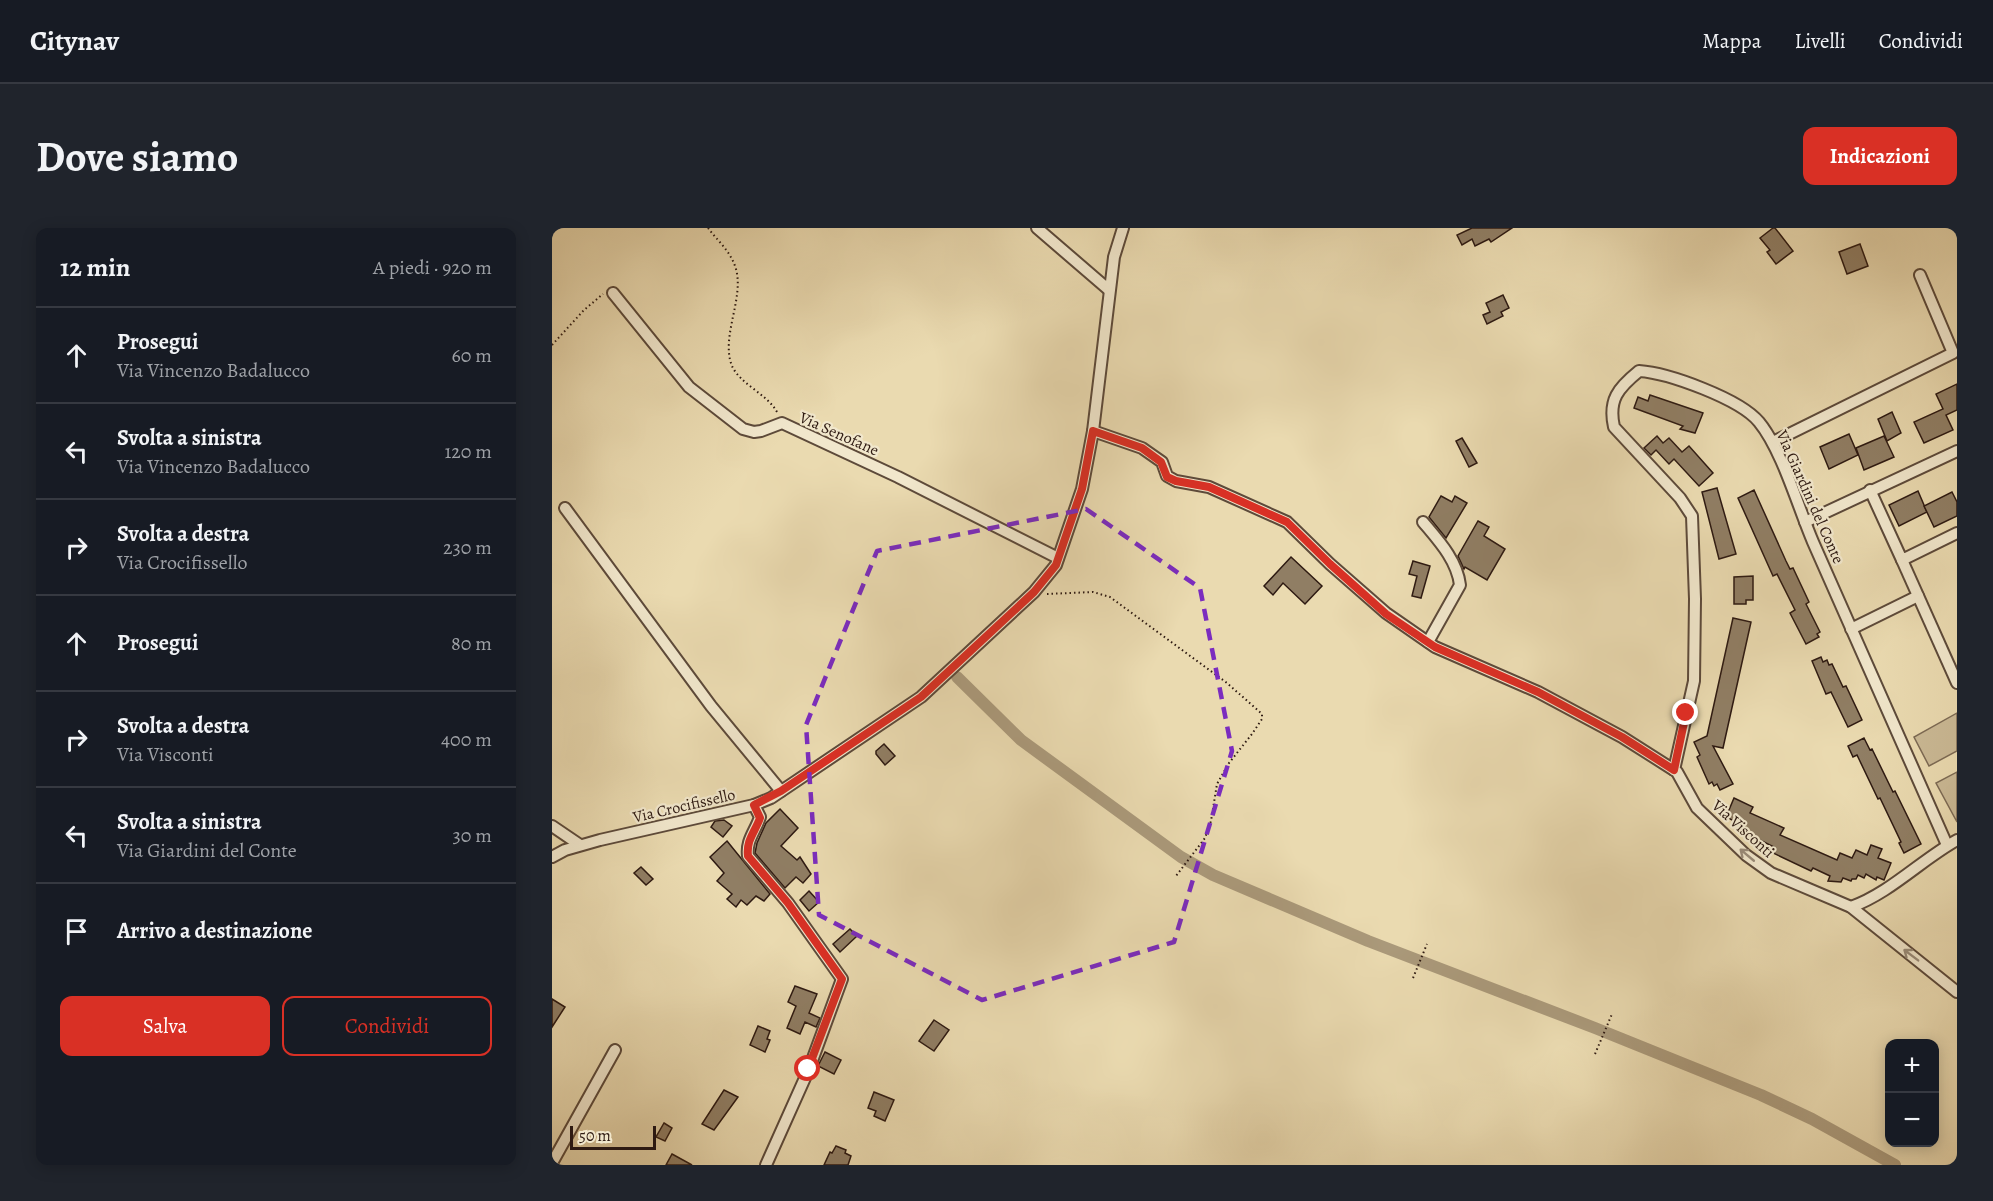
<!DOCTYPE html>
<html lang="it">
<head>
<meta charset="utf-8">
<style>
  :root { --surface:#171b24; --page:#20242c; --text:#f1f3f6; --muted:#9ea1a6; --line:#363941; --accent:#d93025 }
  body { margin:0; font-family:Alegreya,serif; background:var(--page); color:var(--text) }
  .controls { position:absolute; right:18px; bottom:18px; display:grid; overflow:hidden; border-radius:12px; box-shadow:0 3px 15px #0003 }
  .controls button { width:54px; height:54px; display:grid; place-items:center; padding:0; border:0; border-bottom:2px solid var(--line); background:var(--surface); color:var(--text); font:30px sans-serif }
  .scale { position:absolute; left:18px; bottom:15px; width:86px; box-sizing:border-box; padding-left:6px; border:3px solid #2e1a12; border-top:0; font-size:16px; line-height:21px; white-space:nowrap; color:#2e1a12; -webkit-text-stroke:4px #f1e7cc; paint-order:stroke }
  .stop { position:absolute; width:18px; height:18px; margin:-14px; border:4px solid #d93025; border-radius:50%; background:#fff }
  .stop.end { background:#d93025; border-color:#fff; box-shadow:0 2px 6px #0008 }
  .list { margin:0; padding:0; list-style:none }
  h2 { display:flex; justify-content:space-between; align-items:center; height:78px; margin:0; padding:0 24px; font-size:26px }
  h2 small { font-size:20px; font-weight:400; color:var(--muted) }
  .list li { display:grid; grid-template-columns:39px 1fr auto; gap:18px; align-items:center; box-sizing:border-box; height:96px; padding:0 24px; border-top:2px solid var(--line) }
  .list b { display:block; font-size:22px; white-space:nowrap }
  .list p { margin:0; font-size:20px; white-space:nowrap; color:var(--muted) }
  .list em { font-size:20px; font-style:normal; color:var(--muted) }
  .actions { display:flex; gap:12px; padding:18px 24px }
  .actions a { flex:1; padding:14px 0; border:2px solid var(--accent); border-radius:12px; text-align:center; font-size:21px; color:var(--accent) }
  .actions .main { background:var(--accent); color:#fff }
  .icon { flex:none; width:33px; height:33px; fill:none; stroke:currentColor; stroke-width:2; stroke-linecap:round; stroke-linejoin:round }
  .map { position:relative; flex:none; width:1405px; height:937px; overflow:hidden; border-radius:12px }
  header { display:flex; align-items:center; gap:36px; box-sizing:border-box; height:84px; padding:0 30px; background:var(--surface); border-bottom:2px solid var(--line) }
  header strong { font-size:28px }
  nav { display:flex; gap:33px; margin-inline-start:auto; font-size:21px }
  .intro { display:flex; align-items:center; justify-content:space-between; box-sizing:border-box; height:144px; padding:0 36px }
  h1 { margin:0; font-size:42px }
  .button { padding:15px 27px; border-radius:12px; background:var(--accent); color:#fff; font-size:21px; font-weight:700 }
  main { display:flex; gap:36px; padding:0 36px }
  aside { flex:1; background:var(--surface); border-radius:12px; box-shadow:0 3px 15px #0003 }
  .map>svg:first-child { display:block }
</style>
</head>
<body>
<header>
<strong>Citynav</strong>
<nav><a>Mappa</a><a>Livelli</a><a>Condividi</a></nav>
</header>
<div class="intro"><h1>Dove siamo</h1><a class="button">Indicazioni</a></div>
<main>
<aside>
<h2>12 min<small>A piedi · 920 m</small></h2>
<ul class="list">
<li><svg class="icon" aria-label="ahead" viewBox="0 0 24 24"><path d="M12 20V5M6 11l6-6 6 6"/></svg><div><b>Prosegui</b><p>Via Vincenzo Badalucco</p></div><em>60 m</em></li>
<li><svg class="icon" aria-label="left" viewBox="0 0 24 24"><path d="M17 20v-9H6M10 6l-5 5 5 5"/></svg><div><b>Svolta a sinistra</b><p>Via Vincenzo Badalucco</p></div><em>120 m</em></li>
<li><svg class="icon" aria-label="right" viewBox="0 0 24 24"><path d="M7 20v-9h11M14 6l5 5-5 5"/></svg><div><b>Svolta a destra</b><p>Via Crocifissello</p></div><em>230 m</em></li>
<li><svg class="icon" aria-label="ahead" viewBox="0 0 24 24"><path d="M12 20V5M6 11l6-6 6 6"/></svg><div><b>Prosegui</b></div><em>80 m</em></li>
<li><svg class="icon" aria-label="right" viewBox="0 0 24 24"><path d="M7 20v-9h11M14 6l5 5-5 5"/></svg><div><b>Svolta a destra</b><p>Via Visconti</p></div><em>400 m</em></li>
<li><svg class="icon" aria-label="left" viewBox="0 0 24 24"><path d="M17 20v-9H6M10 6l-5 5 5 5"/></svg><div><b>Svolta a sinistra</b><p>Via Giardini del Conte</p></div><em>30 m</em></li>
<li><svg class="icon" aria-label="arrive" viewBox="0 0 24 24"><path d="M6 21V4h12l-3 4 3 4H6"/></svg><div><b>Arrivo a destinazione</b></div></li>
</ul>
<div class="actions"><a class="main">Salva</a><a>Condividi</a></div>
</aside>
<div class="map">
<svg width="1405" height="937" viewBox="0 0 1405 937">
  <rect width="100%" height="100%" fill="#eadab0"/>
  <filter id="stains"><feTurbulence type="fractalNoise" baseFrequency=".00333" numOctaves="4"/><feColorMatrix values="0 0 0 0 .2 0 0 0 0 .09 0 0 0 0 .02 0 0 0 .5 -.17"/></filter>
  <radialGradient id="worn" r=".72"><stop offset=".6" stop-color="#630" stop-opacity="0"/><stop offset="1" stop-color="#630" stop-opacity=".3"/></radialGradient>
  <!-- green -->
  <g fill="#cab995" stroke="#7c6a54" stroke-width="1.5">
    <path d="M1405,485v38l-28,15 -15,-29z"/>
    <path d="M1405,544v50l-21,-39z"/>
  </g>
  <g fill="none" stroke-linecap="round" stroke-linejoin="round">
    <!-- canal -->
    <path stroke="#aa997a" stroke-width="12" d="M405,449l64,63 160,117 32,18 155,66 227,87 166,67 51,24 83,46"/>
  </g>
  <!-- building -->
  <g fill="#907e64" stroke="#2e1a12" stroke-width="1.5">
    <path d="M920,0h40l-21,14 -2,-3 -14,7 -3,-7 -10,6 -5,-10z"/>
    <path d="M1221,0h2l18,23 -17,13 -9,-12 3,-2 -10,-12z"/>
    <path d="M1308,16l8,22 -21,8 -8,-22z"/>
    <path d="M951,67l6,13 -8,4 2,4 -16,8 -4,-9 7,-3 -4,-9z"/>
    <path d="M1405,156v26l-11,5 7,15 -29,13 -10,-21 29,-13 -7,-15z"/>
    <path d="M1098,167l53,18 -8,20 -15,-4 3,-3 -49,-18 4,-11 10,4z"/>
    <path d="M1340,184l9,21 -14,8 -9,-22z"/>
    <path d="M1297,206l9,21 -29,14 -9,-22z"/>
    <path d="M1105,208l6,7 6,-5 13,14 7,-6 24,27 -14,13 -25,-27 -5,5 -13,-14 -5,5 -7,-7z"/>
    <path d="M1332,208l10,21 -30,13 -8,-22z"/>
    <path d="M910,210l15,25 -8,4 -13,-26z"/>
    <path d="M1165,260l19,66 -17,5 -17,-67z"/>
    <path d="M1202,262l32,71 4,8 3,-1 16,34 -3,2 14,28 -3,2 2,3 -13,7 -16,-31 5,-3 -18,-36 -4,2 -35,-78z"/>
    <path d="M1366,263l9,21 -28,14 -10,-21z"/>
    <path d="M1400,264l5,10v14l-23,11 -10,-21z"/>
    <path d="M889,268l11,6 3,-6 12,7 -21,35 -17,-21z"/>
    <path d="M926,293l11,6 -5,9 21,13 -18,31 -22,-13 -1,2 -6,-13z"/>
    <path d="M739,329l31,29 -17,18 -22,-21 -10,12 -9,-9z"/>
    <path d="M861,333l17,5 -9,32 -9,-2 5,-20 -8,-2z"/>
    <path d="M1201,348v24h-7v4h-12v-27z"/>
    <path d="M1181,390l18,4 -28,126 -10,-2 20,38 -13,6 -3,-6 -3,2 -2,-4 -3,2 -12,-27 3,-2 -6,-13 13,-6z"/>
    <path d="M1269,429l2,5 4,-2 2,5 3,-1 11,23 3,-1 16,34 -14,7 -17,-35 -5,2 -14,-33z"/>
    <path d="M1312,510l6,12 2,-1 21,43 2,-1 26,53 -17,9 -5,-10 2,-1 -21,-44 -2,1 -21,-44 -4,2 -5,-11z"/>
    <path d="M332,516l11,12 -10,9 -9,-11v-3z"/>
    <path d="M1182,570l19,9 -3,6 34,15 -4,7 57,25 3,-7 12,5 4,-8 11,5 4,-10 11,4 -4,9 13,5 -7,17 -7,-3 -1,3 -10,-6 -2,4 -6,-3 -2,4h-4l-1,2 -8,-3 -2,4 -13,-1 2,-5 -17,-8 -2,3 -40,-19 3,-5 -32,-16 2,-5 -18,-9z"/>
    <path d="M228,581l18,19 -17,18 16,14 3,-3 11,17 -8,9 -7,-6 -11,11 -30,-35 2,-10 9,-20z"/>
    <path d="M172,592l8,6 -9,11 -12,-10 4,-6z"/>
    <path d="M175,613l43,53 -6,7 -8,-5 -9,9 -6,-5 -5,7 -9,-8 5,-5 -15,-13 7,-8 -14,-16z"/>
    <path d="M89,639l12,12 -7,6 -12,-12z"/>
    <path d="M257,663l10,11 -10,9 -9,-11z"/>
    <path d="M298,701l7,7 -17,16 -7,-8z"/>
    <path d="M243,758l22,8 -8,19 11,5 -4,9 -11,-5 -5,12 -13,-6 9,-22 -8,-4z"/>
    <path d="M0,771l13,8 -13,20z"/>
    <path d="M382,792l15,10 -15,21 -15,-10z"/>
    <path d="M206,798l12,5 -3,8 3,1 -5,12 -15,-7z"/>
    <path d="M273,824l16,8 -7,14 -16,-8z"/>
    <path d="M172,862l14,7 -24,33 -12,-6z"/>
    <path d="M322,864l20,8 -9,21 -11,-5 2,-5 -8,-3z"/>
    <path d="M112,895l8,5 -7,13 -9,-4z"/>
    <path d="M284,918l10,4 -1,3 6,3 -3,9h-24l6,-13 2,1z"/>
    <path d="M120,926l20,11h-26z"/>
  </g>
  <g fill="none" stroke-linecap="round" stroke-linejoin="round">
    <!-- street casing -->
    <g stroke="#5d4a3a" stroke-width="14">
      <g id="street">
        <path d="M485,0l72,62"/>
        <path d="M61,65l76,94 54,42 11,3 7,-1 21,-8 116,54 160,81"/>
        <path d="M541,203l49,17 20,14 5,14 9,5 33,6 78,35 43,42 56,49 49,34 103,45 84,45 52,33 3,2 20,36 49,47 25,18 80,34 106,85"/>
        <path d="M1221,214l180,-89 -33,-78"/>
        <path d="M1318,262l32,70 55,-27"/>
        <path d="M13,280l146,198 70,85"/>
        <path d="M871,294c15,18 34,38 37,63l-32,57"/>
        <path d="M1253,294l152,-71"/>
        <path d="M1350,332l55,123"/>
        <path d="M1299,401l67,-33"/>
        <path d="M1122,542l20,-89 1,-82 -3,-83 -12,-18 -66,-71c-6,-27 4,-39 25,-56 30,2 101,28 120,51 23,28 39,85 54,120 44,101 89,202 134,303"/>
        <path d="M202,577l6,12c-5,15 -14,23 -12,39l40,47 54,76 -33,90 -43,96"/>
        <path d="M0,598l28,19"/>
        <path d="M0,629l13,-7 35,-10 154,-35 17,-7 150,-101 113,-105 22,-27 26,-76 11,-58 21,-174 9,-29"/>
        <path d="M1299,679c39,-14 70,-47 106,-67"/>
        <path d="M0,935l63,-113"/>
      </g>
    </g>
    <!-- path -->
    <g stroke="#2e1a12" stroke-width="2" stroke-dasharray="1.5 3" stroke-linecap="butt">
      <path d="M156,0c9,12 22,23 27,38 11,30 -15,70 -3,100 8,18 35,28 45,46"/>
      <path d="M0,117l32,-35 19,-16"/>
      <path d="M495,366l46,-2 17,5 117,86 35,31v5l-10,15 -23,29 -12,21 -6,37 -6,17 -29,38"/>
      <path d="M861,750l14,-34"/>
      <path d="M1043,826l17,-40"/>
    </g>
    <!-- street -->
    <use href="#street" stroke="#f1e7cc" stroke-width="10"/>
  </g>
  <!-- one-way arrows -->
  <defs><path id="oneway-shaft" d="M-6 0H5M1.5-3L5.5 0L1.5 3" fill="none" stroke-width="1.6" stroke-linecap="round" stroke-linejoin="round" transform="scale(1.5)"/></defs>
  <g stroke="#998b78">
    <use href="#oneway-shaft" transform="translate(1195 627) rotate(-140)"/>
    <use href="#oneway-shaft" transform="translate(1359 727) rotate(-143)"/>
  </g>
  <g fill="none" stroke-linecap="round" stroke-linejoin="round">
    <!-- route -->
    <path stroke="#d93025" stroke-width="8" d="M256,841l34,-90 -54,-76 -40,-47c-2,-16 7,-24 12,-38l-6,-13 27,-14 140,-94 113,-105 22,-27 26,-76 11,-58 49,17 19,14 6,15 9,4 33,6 78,35 43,42 56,50 49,33 103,45 84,45 52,33 12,-57"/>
  </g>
  <!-- marked area -->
  <path fill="none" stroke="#7b2cbf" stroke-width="4.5" stroke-dasharray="12 8" stroke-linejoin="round" d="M534,281l114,79 32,163 -58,191 -192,58 -163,-85 -13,-190 71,-174z"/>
  <g text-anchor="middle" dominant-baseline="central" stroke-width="4.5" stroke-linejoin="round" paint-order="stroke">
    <!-- street labels -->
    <g font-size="16" fill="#2e1a12" stroke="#f1e7cc">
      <text transform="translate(287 206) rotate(24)">Via Senofane</text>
      <text transform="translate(1258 269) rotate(66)">Via Giardini del Conte</text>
      <text transform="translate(132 578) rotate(-13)">Via Crocifissello</text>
      <text transform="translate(1191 601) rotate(42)">Via Visconti</text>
    </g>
  </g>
  <rect width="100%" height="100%" filter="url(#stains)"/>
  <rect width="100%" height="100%" fill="url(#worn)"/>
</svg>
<div class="controls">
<button>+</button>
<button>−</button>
</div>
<div class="scale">50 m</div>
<div class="stop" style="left:256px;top:841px"></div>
<div class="stop end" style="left:1134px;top:485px"></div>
</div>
</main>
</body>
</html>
